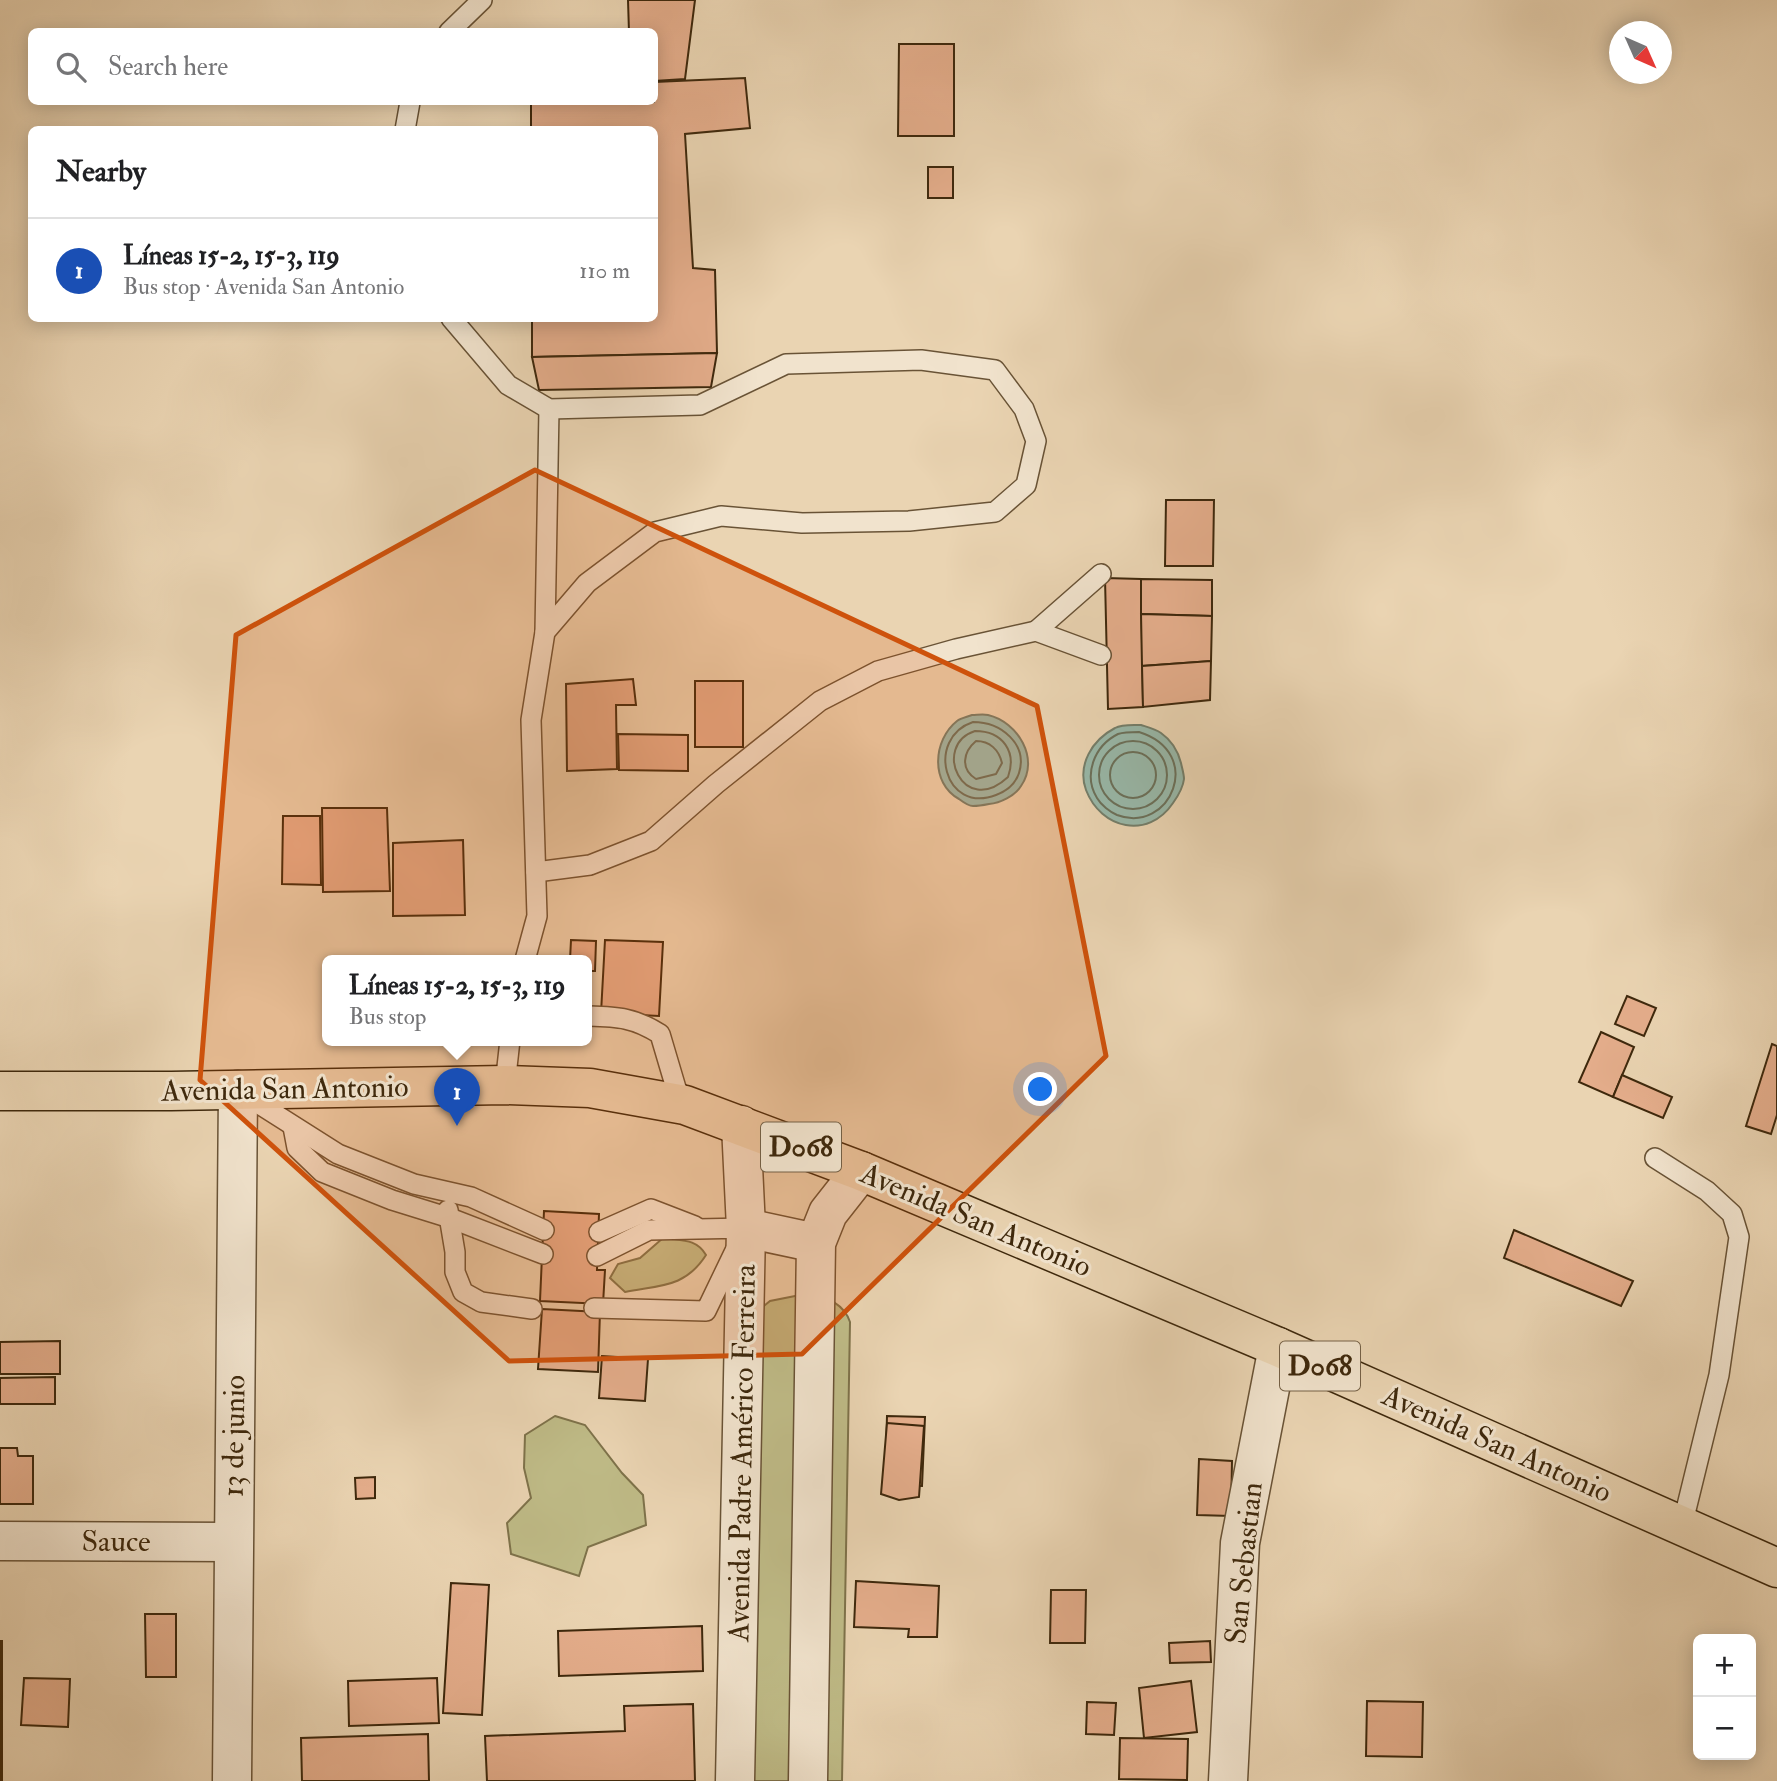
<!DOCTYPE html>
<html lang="en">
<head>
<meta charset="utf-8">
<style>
  :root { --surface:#fff; --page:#f6f6f6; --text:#202124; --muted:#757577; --line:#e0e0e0; --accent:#b45309 }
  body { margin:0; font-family:"IM FELL Double Pica",serif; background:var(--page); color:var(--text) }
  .controls { position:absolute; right:21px; bottom:21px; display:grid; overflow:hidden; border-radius:10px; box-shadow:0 4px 18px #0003 }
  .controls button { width:63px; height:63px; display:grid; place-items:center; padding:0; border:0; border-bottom:2px solid var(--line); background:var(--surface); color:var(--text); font:35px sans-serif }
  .compass { position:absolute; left:1609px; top:21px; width:63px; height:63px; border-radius:50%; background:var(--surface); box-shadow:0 4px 18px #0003; rotate:135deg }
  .you { position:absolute; left:1041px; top:1090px; width:24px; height:24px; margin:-18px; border:5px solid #fff; border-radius:50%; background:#1a73e8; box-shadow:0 0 0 10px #1a73e833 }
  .badge { display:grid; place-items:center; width:46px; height:46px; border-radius:50%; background:var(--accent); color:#fff; font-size:23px; font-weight:700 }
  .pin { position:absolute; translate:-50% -58px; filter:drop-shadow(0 2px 4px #0008) }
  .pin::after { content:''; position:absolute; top:37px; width:24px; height:21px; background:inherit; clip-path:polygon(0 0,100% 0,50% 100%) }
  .popup { position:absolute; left:322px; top:955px; width:270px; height:91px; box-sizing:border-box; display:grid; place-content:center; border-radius:10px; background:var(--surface); filter:drop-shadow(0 2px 5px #0005); font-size:23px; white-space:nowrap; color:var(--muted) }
  .popup b { font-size:26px; color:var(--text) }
  .popup::after { content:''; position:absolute; left:50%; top:100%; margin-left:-14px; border:14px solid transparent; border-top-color:var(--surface) }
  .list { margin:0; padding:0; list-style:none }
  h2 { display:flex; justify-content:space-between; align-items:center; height:91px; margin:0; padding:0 28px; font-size:30px }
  h2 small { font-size:23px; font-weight:400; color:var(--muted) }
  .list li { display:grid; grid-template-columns:46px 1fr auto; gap:21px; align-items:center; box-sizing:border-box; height:105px; padding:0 28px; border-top:2px solid var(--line) }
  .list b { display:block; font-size:26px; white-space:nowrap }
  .list p { margin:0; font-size:23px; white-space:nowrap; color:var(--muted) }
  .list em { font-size:23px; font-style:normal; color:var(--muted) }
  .icon { flex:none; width:38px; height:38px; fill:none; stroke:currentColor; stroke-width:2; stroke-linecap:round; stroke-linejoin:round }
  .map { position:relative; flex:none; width:1777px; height:1781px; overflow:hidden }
  .search { position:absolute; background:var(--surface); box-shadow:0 4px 18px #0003; left:28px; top:28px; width:630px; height:77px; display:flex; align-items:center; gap:18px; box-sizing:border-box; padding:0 24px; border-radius:10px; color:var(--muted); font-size:26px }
  .panel { position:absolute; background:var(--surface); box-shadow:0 4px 18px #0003; left:28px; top:126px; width:630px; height:196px; border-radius:10px }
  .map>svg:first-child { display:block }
</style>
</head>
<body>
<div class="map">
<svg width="1777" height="1781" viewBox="0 0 1777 1781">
  <rect width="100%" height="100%" fill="#ead4b2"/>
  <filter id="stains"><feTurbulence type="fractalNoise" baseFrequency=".00286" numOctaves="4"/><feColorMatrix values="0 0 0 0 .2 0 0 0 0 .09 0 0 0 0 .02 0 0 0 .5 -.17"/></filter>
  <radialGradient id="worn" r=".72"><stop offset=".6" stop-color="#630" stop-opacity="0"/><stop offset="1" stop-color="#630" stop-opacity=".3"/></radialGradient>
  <!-- green -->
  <g fill="#bfbb87" stroke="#7e724a" stroke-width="2">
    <path d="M663,1238c18,3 33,0 43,17 -21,33 -46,30 -81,37l-15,-14 8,-14 22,-6z"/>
    <path d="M810,1293c18,5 34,11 40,29l-8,459h-99l16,-471 11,-9z"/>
    <path d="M555,1416l30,9 37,48 21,22 3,30 -58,22 -9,29 -68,-22 -4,-31 24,-25 -7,-30 1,-33z"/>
  </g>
  <!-- water -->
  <g fill="#98b8a9" stroke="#747e6a" stroke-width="2">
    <path d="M972,715c5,0 11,-1 16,0 30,7 52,44 33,71 -6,10 -21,17 -32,18 -5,1 -11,2 -16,2 -5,0 -10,-4 -14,-7 -29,-16 -26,-59 -2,-78 4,-3 10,-4 15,-6z"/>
    <path d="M1141,725c6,2 14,4 20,8 10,7 17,18 20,30 1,5 3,11 3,16 -1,9 -6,17 -11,24 -25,37 -72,26 -87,-13 -9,-25 6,-50 29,-62 7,-4 18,-3 26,-3z"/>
  </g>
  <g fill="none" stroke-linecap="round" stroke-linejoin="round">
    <!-- shore -->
    <g stroke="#6b705a" stroke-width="2">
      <path d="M973,722c28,0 55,22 46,51 -4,12 -12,18 -23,22 -52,20 -71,-57 -23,-73z"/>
      <path d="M975,731c28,0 42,21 33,46 -45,42 -77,-32 -33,-46z"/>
      <path d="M1139,732c67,21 31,103 -22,83 -7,-3 -16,-10 -20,-17 -14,-23 -3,-52 21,-64 6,-2 15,-2 21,-2z"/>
      <path d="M976,741c14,0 23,9 26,22l-6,11 -20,5c-16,-10 -13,-27 0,-38z"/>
      <circle cx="1133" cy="775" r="34"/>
      <circle cx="1133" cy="775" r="23"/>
    </g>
  </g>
  <!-- building -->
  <g fill="#e4ad8b" stroke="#3e280c" stroke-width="2">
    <path d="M628,0h67l-10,79 -31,2v-49h-25z"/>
    <path d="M899,44h55v92h-56z"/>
    <path d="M745,78l5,50 -65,6 8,134 22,2 2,83 -185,4v-39h122v-188h-123v-28h123v-20z"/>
    <rect x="928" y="167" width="25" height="31"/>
    <path d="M717,353l-6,34 -172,3 -7,-33z"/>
    <path d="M1166,500h48l-1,66h-48z"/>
    <path d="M1105,578l36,1 2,128 -35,2z"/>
    <path d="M1141,579l71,1v36l-71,-2z"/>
    <path d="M1141,614l71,2 -1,45 -69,5z"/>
    <path d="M1211,661l-1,39 -67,7 -1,-41z"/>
    <path d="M633,679l3,26h-20l1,64 -50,2 -1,-87z"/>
    <rect x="695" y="681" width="48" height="66"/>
    <path d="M618,734l70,1v36l-69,-1z"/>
    <path d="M322,808h65l3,83 -67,1z"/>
    <path d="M283,816h37l1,69 -39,-1z"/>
    <path d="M463,840l2,75 -72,1v-73z"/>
    <path d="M571,940l25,1 -1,30h-9v-11h-16z"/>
    <path d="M605,940l58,2 -4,74 -58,-3z"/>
    <path d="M1627,996l29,12 -12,28 -29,-12z"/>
    <path d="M1601,1032l33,15 -21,50 -34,-15z"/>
    <path d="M1772,1044l5,2v69l-6,19 -25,-8z"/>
    <path d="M1622,1075l50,22 -9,21 -50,-21z"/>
    <path d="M544,1211l55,3 -2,56h8l-2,34 -63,-3z"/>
    <path d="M1514,1230l119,51 -12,25 -117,-48z"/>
    <path d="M542,1309l58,3 -2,60 -60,-3z"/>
    <path d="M60,1341v33h-60v-32z"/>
    <path d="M602,1356l46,3 -3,42 -46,-3z"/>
    <path d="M55,1377v27h-55v-26z"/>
    <path d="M887,1416l38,1 -3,69 -37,-1z"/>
    <path d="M887,1423l37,3 -5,71 -20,3 -18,-6z"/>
    <path d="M0,1448h17l1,8h15v48h-33z"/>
    <path d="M1199,1459l33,2 -1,55 -34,-1z"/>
    <path d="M375,1477v21l-19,1 -1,-21z"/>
    <path d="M856,1581l83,5 -2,51h-29l1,-8 -55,-2z"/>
    <path d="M451,1583l38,2 -7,130 -39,-2z"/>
    <path d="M1051,1590h35l-1,53h-35z"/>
    <path d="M145,1614h31v63h-30z"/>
    <path d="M702,1626l1,45 -144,5 -1,-45z"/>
    <rect x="0" y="1641" width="2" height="140"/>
    <path d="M1210,1641l1,21 -41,1 -1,-20z"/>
    <path d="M24,1678l46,1 -2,48 -47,-2z"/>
    <path d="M437,1678l2,45 -90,3 -1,-45z"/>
    <path d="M1191,1681l6,51 -53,6 -5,-50z"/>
    <path d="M1367,1701l56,1 -1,55 -56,-1z"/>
    <path d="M1087,1702l29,1 -2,32 -28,-1z"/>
    <path d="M693,1704l2,77h-208l-2,-45 140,-5 -1,-25z"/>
    <path d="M428,1734l1,47h-127l-1,-43z"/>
    <path d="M1120,1738l68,1 -1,41 -68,-1z"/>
  </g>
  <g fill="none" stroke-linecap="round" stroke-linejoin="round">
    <!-- service casing -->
    <g stroke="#695336" stroke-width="22">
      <g id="service">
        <path d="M449,32l33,-32"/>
        <path d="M405,130l5,-28"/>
        <path d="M451,318l57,67 41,24 151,-4 86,-41 135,-4 74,10 29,39 12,32 -10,44 -31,27 -86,9 -107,2 -81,-7 -66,16 -68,51 -42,49 -14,88 6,196 -12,44"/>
        <path d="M1036,631l65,-57"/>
        <path d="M545,632l4,-223"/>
        <path d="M536,872l54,-7 61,-24 65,-57 104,-83 58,-30 78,-22 80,-18 65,24"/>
        <path d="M586,1016c32,1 47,1 74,18l16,54 9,17"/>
        <path d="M505,1085l5,-45"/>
        <path d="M245,1095l93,59 76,30 57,13 73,33"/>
        <path d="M293,1127l4,21 25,24 70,28 58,18 93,36"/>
        <path d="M1655,1158l52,33 25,23 7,23 -20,138 -37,151"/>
        <path d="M448,1210l7,42v20l8,20 18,10 51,7"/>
        <path d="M599,1232l52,-23 44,17"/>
        <path d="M594,1308l112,3 40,-83 -97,2 -52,26"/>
      </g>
    </g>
    <!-- minor casing -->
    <g stroke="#695336" stroke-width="41">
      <g id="minor">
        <path d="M0,1541l232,1"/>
        <path d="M232,1781l6,-691"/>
        <path d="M1228,1781l12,-238 38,-196"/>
      </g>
    </g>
    <!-- tertiary casing -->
    <g stroke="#695336" stroke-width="41">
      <g id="tertiary">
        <path d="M746,1228l70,15"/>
        <path d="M735,1781l11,-553 -5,-103"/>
        <path d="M808,1781l8,-538 12,-30 33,-42"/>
      </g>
    </g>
    <!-- primary casing -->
    <g stroke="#3e280c" stroke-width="41">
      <path id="primary" d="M0,1091h171l334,-6 85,3 95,17 176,66 417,176 499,221"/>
    </g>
    <!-- service -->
    <use href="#service" stroke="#f1e3cd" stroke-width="19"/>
    <!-- minor -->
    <use href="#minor" stroke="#f1e3cd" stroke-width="38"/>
    <!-- tertiary -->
    <use href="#tertiary" stroke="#f1e3cd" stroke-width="38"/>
    <!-- primary -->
    <use href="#primary" stroke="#ead4b2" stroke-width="38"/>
  </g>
  <!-- marked area -->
  <path fill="#ce520c" fill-opacity="0.2" stroke="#ce520c" stroke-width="5" stroke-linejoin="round" d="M535,470l502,236 69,350 -304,298 -293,7 -309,-281 36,-445z"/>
  <g text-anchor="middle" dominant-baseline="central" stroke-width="6" stroke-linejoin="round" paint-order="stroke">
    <!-- shield labels -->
    <g fill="#f1e3cd" stroke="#746046" stroke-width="2">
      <rect x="761" y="1122.5" width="80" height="49" rx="5"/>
      <rect x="1280" y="1341.5" width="80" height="49" rx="5"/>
    </g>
    <g font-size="28" font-weight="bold" fill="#3e280c">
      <text x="801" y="1147">D068</text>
      <text x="1320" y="1366">D068</text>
    </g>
    <!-- street labels -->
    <g font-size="30" fill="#3e280c" stroke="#f1e3cd">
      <text transform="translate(285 1089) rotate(-1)">Avenida San Antonio</text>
      <text transform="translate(976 1220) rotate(23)">Avenida San Antonio</text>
      <text transform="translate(234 1436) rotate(-89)">13 de junio</text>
      <text transform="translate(1497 1444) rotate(24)">Avenida San Antonio</text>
      <text transform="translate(742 1453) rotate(-89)">Avenida Padre Américo Ferreira</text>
      <text x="116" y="1541">Sauce</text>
      <text transform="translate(1244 1563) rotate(-84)">San Sebastian</text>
    </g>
  </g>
  <rect width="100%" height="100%" filter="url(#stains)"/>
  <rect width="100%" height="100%" fill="url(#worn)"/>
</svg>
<div class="controls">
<button>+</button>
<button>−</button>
</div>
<svg class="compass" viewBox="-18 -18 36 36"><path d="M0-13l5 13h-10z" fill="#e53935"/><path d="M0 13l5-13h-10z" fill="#757577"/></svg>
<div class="you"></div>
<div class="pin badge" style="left:457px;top:1126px;background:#1a4fb4">1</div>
<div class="popup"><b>Líneas 15-2, 15-3, 119</b>Bus stop</div>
<div class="search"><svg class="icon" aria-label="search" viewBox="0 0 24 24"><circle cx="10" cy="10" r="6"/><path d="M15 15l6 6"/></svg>Search here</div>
<section class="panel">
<h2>Nearby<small></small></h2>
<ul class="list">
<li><span class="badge" style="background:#1a4fb4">1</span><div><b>Líneas 15-2, 15-3, 119</b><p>Bus stop · Avenida San Antonio</p></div><em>110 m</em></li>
</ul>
</section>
</div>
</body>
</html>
